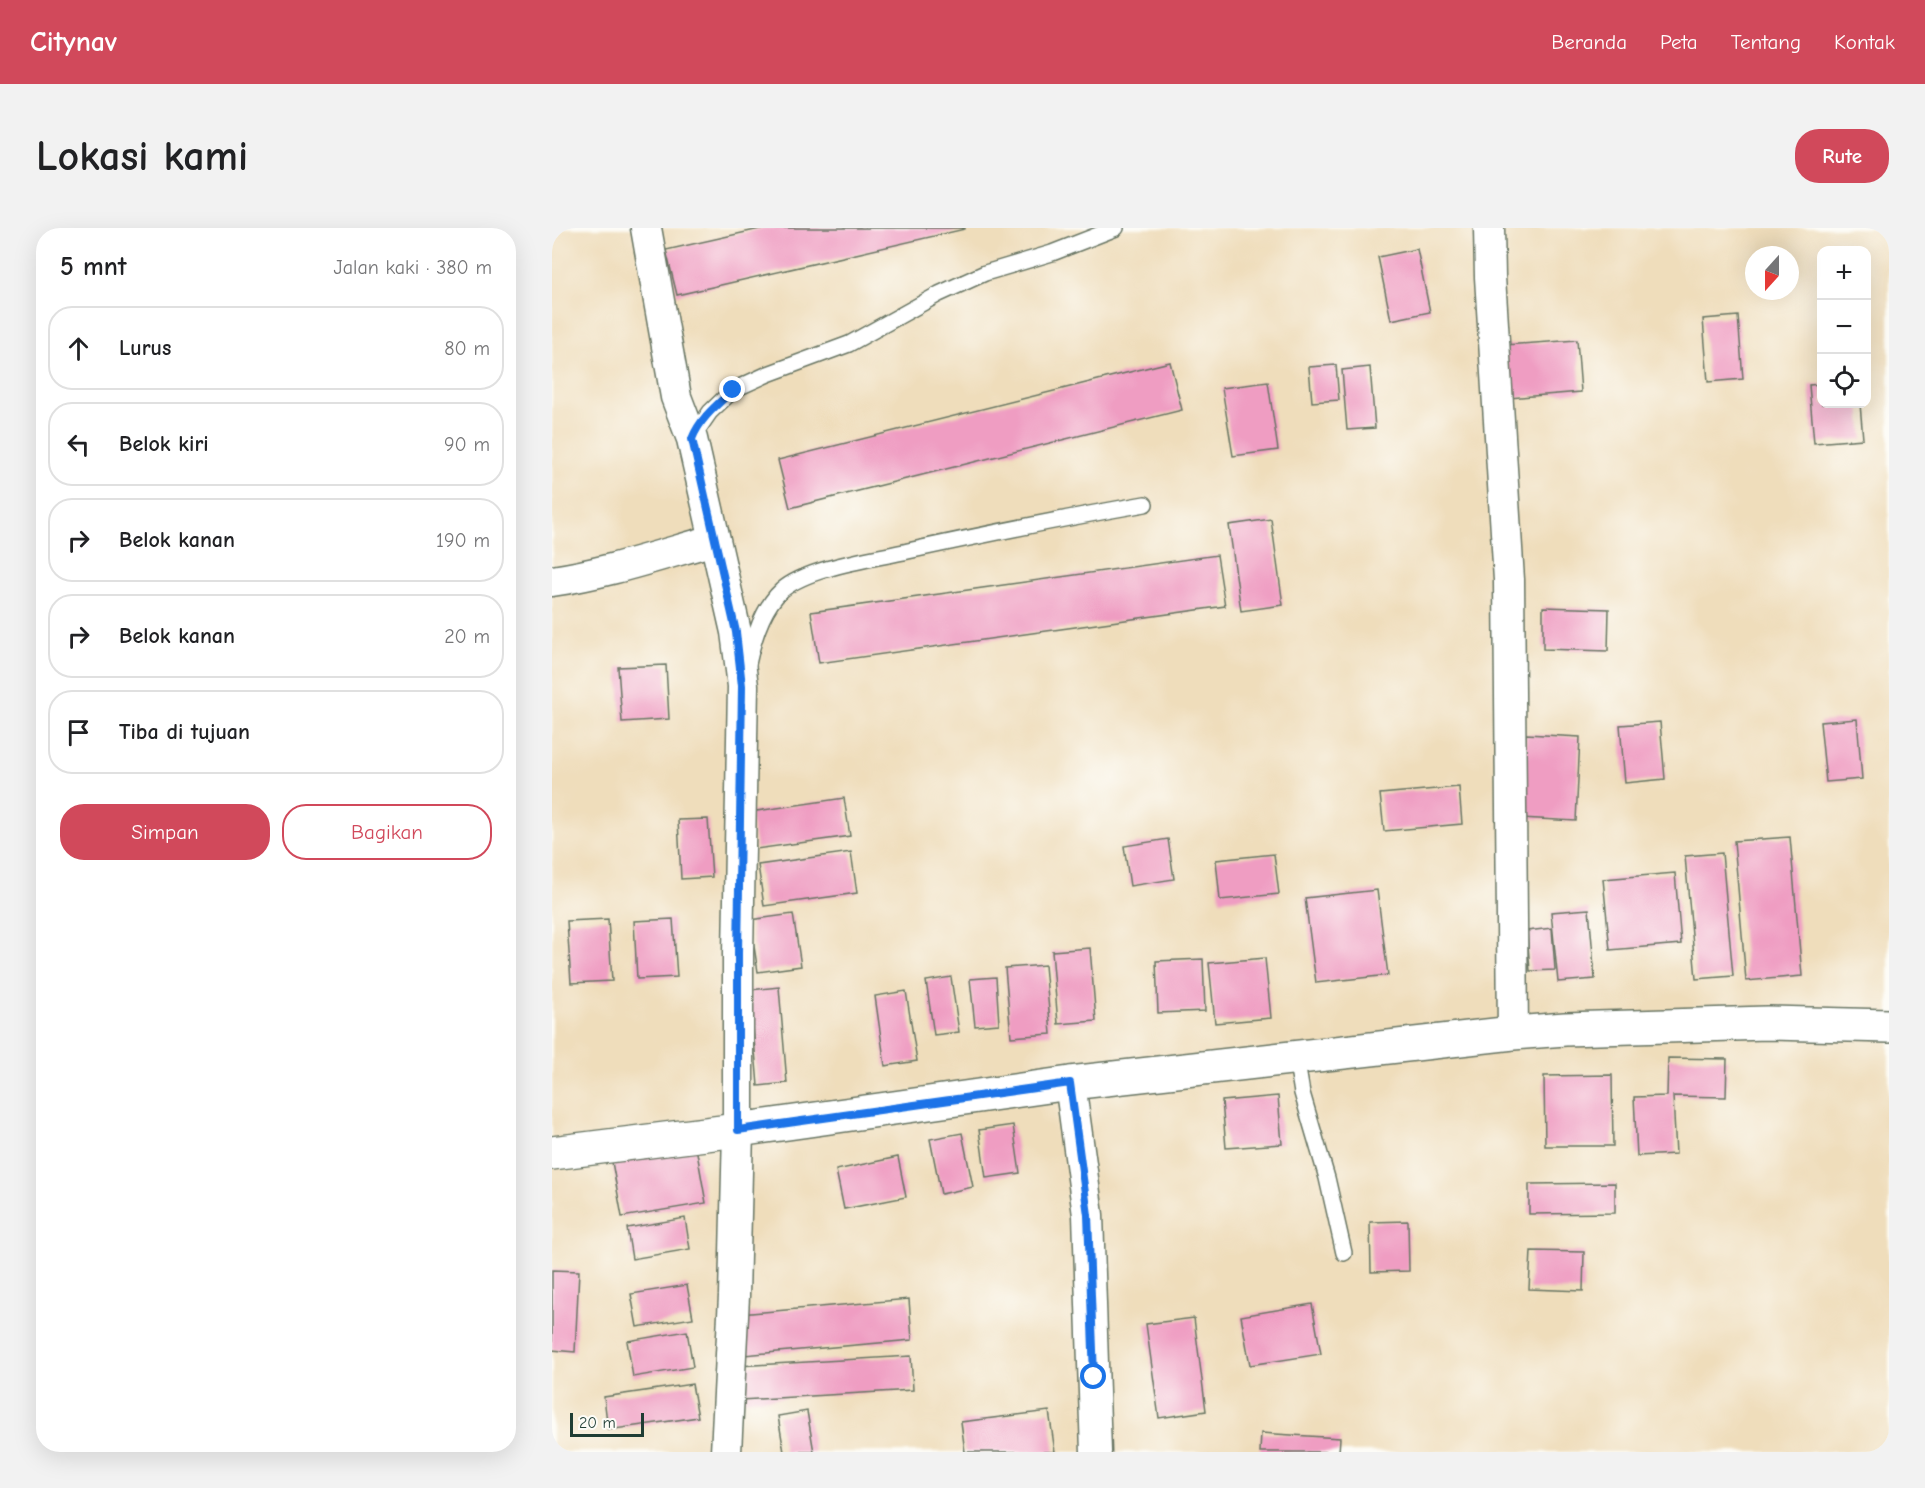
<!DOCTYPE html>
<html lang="id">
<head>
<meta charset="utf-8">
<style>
  :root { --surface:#fff; --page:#f2f2f2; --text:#202124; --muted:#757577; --line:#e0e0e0; --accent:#d1495b }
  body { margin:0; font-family:"Comic Neue",sans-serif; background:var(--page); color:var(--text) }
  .controls { position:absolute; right:18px; top:18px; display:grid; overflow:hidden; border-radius:12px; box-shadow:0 6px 24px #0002 }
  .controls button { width:54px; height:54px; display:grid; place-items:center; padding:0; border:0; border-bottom:2px solid var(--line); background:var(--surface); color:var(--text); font:30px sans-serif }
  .compass { position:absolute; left:1193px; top:18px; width:54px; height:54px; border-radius:50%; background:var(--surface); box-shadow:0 6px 24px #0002; rotate:201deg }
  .scale { position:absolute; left:18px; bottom:15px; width:74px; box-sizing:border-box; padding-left:6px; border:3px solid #1f3d34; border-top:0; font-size:16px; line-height:21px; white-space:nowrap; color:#1f3d34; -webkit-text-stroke:4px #fdfcf7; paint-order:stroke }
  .stop { position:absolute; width:18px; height:18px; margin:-14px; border:4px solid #1a73e8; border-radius:50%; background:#fff }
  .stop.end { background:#1a73e8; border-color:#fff; box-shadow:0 2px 6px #0008 }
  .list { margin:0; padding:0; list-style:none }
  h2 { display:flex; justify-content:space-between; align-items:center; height:78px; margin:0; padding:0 24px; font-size:26px }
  h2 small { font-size:20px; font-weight:400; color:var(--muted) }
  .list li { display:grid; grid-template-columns:39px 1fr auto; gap:18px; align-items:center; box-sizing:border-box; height:84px; margin:0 12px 12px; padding:0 12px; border:2px solid var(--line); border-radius:24px }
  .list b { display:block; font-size:22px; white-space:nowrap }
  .list em { font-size:20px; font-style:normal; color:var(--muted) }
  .actions { display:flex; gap:12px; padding:18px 24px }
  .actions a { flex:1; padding:14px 0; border:2px solid var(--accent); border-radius:24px; text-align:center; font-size:21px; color:var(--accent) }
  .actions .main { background:var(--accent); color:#fff }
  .icon { flex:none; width:33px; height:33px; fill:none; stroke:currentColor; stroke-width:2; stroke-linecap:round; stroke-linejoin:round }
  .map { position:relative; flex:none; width:1337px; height:1224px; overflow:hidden; border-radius:24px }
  header { display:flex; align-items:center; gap:36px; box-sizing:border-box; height:84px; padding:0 30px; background:var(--accent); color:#fff }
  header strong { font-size:28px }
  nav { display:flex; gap:33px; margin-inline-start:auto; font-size:21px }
  .intro { display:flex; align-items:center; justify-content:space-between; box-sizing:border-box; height:144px; padding:0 36px }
  h1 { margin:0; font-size:42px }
  .button { padding:15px 27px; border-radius:24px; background:var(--accent); color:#fff; font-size:21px; font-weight:700 }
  main { display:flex; gap:36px; padding:0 36px }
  aside { flex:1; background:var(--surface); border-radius:24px; box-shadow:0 6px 24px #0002 }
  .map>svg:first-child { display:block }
</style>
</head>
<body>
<header>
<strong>Citynav</strong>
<nav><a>Beranda</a><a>Peta</a><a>Tentang</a><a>Kontak</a></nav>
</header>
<div class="intro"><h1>Lokasi kami</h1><a class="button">Rute</a></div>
<main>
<aside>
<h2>5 mnt<small>Jalan kaki · 380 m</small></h2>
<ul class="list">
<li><svg class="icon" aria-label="ahead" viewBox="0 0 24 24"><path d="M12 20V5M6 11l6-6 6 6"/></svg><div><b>Lurus</b></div><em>80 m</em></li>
<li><svg class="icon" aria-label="left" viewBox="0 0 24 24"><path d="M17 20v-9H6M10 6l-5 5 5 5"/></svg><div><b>Belok kiri</b></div><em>90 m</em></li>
<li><svg class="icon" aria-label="right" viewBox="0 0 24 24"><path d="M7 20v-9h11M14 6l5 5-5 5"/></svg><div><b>Belok kanan</b></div><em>190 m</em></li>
<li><svg class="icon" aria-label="right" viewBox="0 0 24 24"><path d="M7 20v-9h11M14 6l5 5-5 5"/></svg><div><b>Belok kanan</b></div><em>20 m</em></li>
<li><svg class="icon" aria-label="arrive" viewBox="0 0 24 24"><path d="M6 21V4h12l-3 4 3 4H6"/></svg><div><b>Tiba di tujuan</b></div></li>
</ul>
<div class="actions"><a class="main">Simpan</a><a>Bagikan</a></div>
</aside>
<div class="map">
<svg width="1337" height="1224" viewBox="0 0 1337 1224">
  <rect width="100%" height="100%" fill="#fdfcf7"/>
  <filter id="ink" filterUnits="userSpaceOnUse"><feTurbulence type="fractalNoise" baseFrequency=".0167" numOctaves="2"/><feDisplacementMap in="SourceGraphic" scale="12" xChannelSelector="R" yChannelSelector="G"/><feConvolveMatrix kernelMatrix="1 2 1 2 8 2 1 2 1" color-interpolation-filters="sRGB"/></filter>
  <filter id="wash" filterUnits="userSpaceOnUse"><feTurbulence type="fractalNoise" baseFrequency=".008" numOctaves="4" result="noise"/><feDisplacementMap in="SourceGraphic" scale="24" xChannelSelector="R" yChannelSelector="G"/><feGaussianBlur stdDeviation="1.35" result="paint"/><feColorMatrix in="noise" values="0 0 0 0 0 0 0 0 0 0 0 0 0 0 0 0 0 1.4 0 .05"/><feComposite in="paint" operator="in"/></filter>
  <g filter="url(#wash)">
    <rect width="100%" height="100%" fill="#efddbb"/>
    <g id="blocks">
      <!-- building -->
      <g fill="#ef9dc2">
        <path d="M212,0h201v1l-288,66 -11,-45z"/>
        <path d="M865,21l13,63 -39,8 -13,-63z"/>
        <path d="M1186,88l5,63 -35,3 -5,-63z"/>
        <path d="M1025,112l4,52 -72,6 -4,-53z"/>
        <path d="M618,134l12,48 -392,98 -12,-48z"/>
        <path d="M784,137l3,35 -27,2 -3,-35z"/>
        <path d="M818,139l5,61 -28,2 -5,-60z"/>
        <path d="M716,154l10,68 -45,6 -11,-68z"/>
        <path d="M1270,156v20h38l3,35 -49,4 -5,-58z"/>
        <path d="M719,291l12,86 -42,6 -12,-86z"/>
        <path d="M665,327l8,51 -406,57 -8,-51z"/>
        <path d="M991,379l66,2 -1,42 -65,-2z"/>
        <path d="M114,437l3,54 -47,3 -4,-55z"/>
        <path d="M1305,491l5,60 -36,3 -6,-60z"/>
        <path d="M1108,494l5,57 -40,4 -5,-58z"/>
        <path d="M974,506l54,3 -4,84 -55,-3z"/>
        <path d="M907,559l3,37 -78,7 -4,-37z"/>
        <path d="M292,570l6,38 -94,13 -6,-37z"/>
        <path d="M156,591l4,58 -31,2 -3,-59z"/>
        <path d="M1238,609l12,139 -56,5 -12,-140z"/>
        <path d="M616,611l6,40 -44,7 -6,-40z"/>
        <path d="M299,624l6,41 -93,13 -6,-41z"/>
        <path d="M1170,625l11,123 -37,3 -11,-123z"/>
        <path d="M722,626l5,40 -59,6 -4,-40z"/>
        <path d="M1123,645l6,71 -71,6 -7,-71z"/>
        <path d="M825,662l11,85 -72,8 -11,-85z"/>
        <path d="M1037,681l6,70 -37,3 -7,-70z"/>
        <path d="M241,686l8,52 -43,6 -8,-52z"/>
        <path d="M56,691l4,62 -41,2 -4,-62z"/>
        <path d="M121,691l4,58 -40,2 -3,-58z"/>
        <path d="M1000,700l3,42 -25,1 -3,-40z"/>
        <path d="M538,720l6,73 -38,3 -6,-73z"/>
        <path d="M713,730l6,60 -56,5 -6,-60z"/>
        <path d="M651,731l2,52 -47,2 -2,-52z"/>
        <path d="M493,737l6,69 -40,3 -6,-69z"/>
        <path d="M399,749l8,55 -25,3 -8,-54z"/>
        <path d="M444,749l3,47 -24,2 -5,-47z"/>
        <path d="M227,759l8,96 -29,3 -8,-96z"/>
        <path d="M354,763l11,70 -32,5 -10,-70z"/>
        <path d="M1116,830l59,1 -1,38 -53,-1 3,58 -39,2 -3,-59 33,-1z"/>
        <path d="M1060,847l1,71h-68l-1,-70z"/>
        <path d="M726,868l4,48 -56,4 -4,-47z"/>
        <path d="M461,897l7,48 -34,5 -7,-48z"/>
        <path d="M410,905l11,54 -32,7 -11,-55z"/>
        <path d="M144,919l10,56 -84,14 -10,-55z"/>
        <path d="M346,929l8,40 -62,12 -8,-39z"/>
        <path d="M1063,955v30l-86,1v-30z"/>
        <path d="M133,990l5,31 -58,10 -5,-31z"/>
        <path d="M856,993l1,50 -38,1 -1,-50z"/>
        <path d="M979,1023l53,1 -1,39 -54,-2z"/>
        <path d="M0,1042l27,1 -4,81 -23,-2z"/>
        <path d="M135,1057l6,33 -56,9 -6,-33z"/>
        <path d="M357,1071l3,41 -168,15 -4,-41z"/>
        <path d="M760,1076l9,50 -71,11 -9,-49z"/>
        <path d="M642,1090l12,93 -47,7 -13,-94z"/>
        <path d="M135,1103l6,36 -60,10 -6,-36z"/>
        <path d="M359,1128l2,34 -173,10 -2,-34z"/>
        <path d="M140,1156l6,33 -90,13 -4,-33z"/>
        <path d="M255,1183l7,41h-30l-6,-36z"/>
        <path d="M497,1183l6,41h-90l-4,-30z"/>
        <path d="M709,1205l79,5 -1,14h-79z"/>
      </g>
    </g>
  </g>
  <g filter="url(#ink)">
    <use href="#blocks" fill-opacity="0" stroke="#687563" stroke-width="1.5"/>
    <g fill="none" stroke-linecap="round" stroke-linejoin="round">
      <!-- service casing -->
      <g stroke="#687563" stroke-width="18">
        <g id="service">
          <path d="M140,210l18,-26 23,-22 35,-16 81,-30 90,-50 46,-21 67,-20 64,-25"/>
          <path d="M196,436c5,-24 15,-57 34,-74 27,-23 91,-31 126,-39 78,-17 157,-33 237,-47"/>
          <path d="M744,829l6,36 25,85 17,75"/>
        </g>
      </g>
      <!-- minor casing -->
      <g stroke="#687563" stroke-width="33">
        <g id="minor">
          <path d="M94,0l30,169 16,42 44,193 7,54 -5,268v176l-4,166 -8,156"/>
          <path d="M937,0l1,49 19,303 4,453"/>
          <path d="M0,353c55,-8 108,-26 162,-41"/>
          <path d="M518,855l18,132 8,237"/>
        </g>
      </g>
      <!-- tertiary casing -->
      <g stroke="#687563" stroke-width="36">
        <path id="tertiary" d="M0,925l186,-23 332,-47 443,-50 52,-4 202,-6 122,3"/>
      </g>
      <!-- service -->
      <use href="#service" stroke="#fff" stroke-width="15"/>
      <!-- minor -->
      <use href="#minor" stroke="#fff" stroke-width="30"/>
      <!-- tertiary -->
      <use href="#tertiary" stroke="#fff" stroke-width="33"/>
    </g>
  </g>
  <g fill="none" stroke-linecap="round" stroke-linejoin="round" filter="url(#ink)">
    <!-- route -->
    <path stroke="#1a73e8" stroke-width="8" d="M181,162c-16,15 -33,28 -41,49l44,193 6,54 -4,268v176l332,-47 18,132 6,162"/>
  </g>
</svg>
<div class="controls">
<button>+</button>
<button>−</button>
<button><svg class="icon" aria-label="locate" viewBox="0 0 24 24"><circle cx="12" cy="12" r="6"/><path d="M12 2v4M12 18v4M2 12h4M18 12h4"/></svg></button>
</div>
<svg class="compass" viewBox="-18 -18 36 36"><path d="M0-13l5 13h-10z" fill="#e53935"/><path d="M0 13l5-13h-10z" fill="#757577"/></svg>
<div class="scale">20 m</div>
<div class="stop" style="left:542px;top:1149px"></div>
<div class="stop end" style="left:181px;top:162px"></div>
</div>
</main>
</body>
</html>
